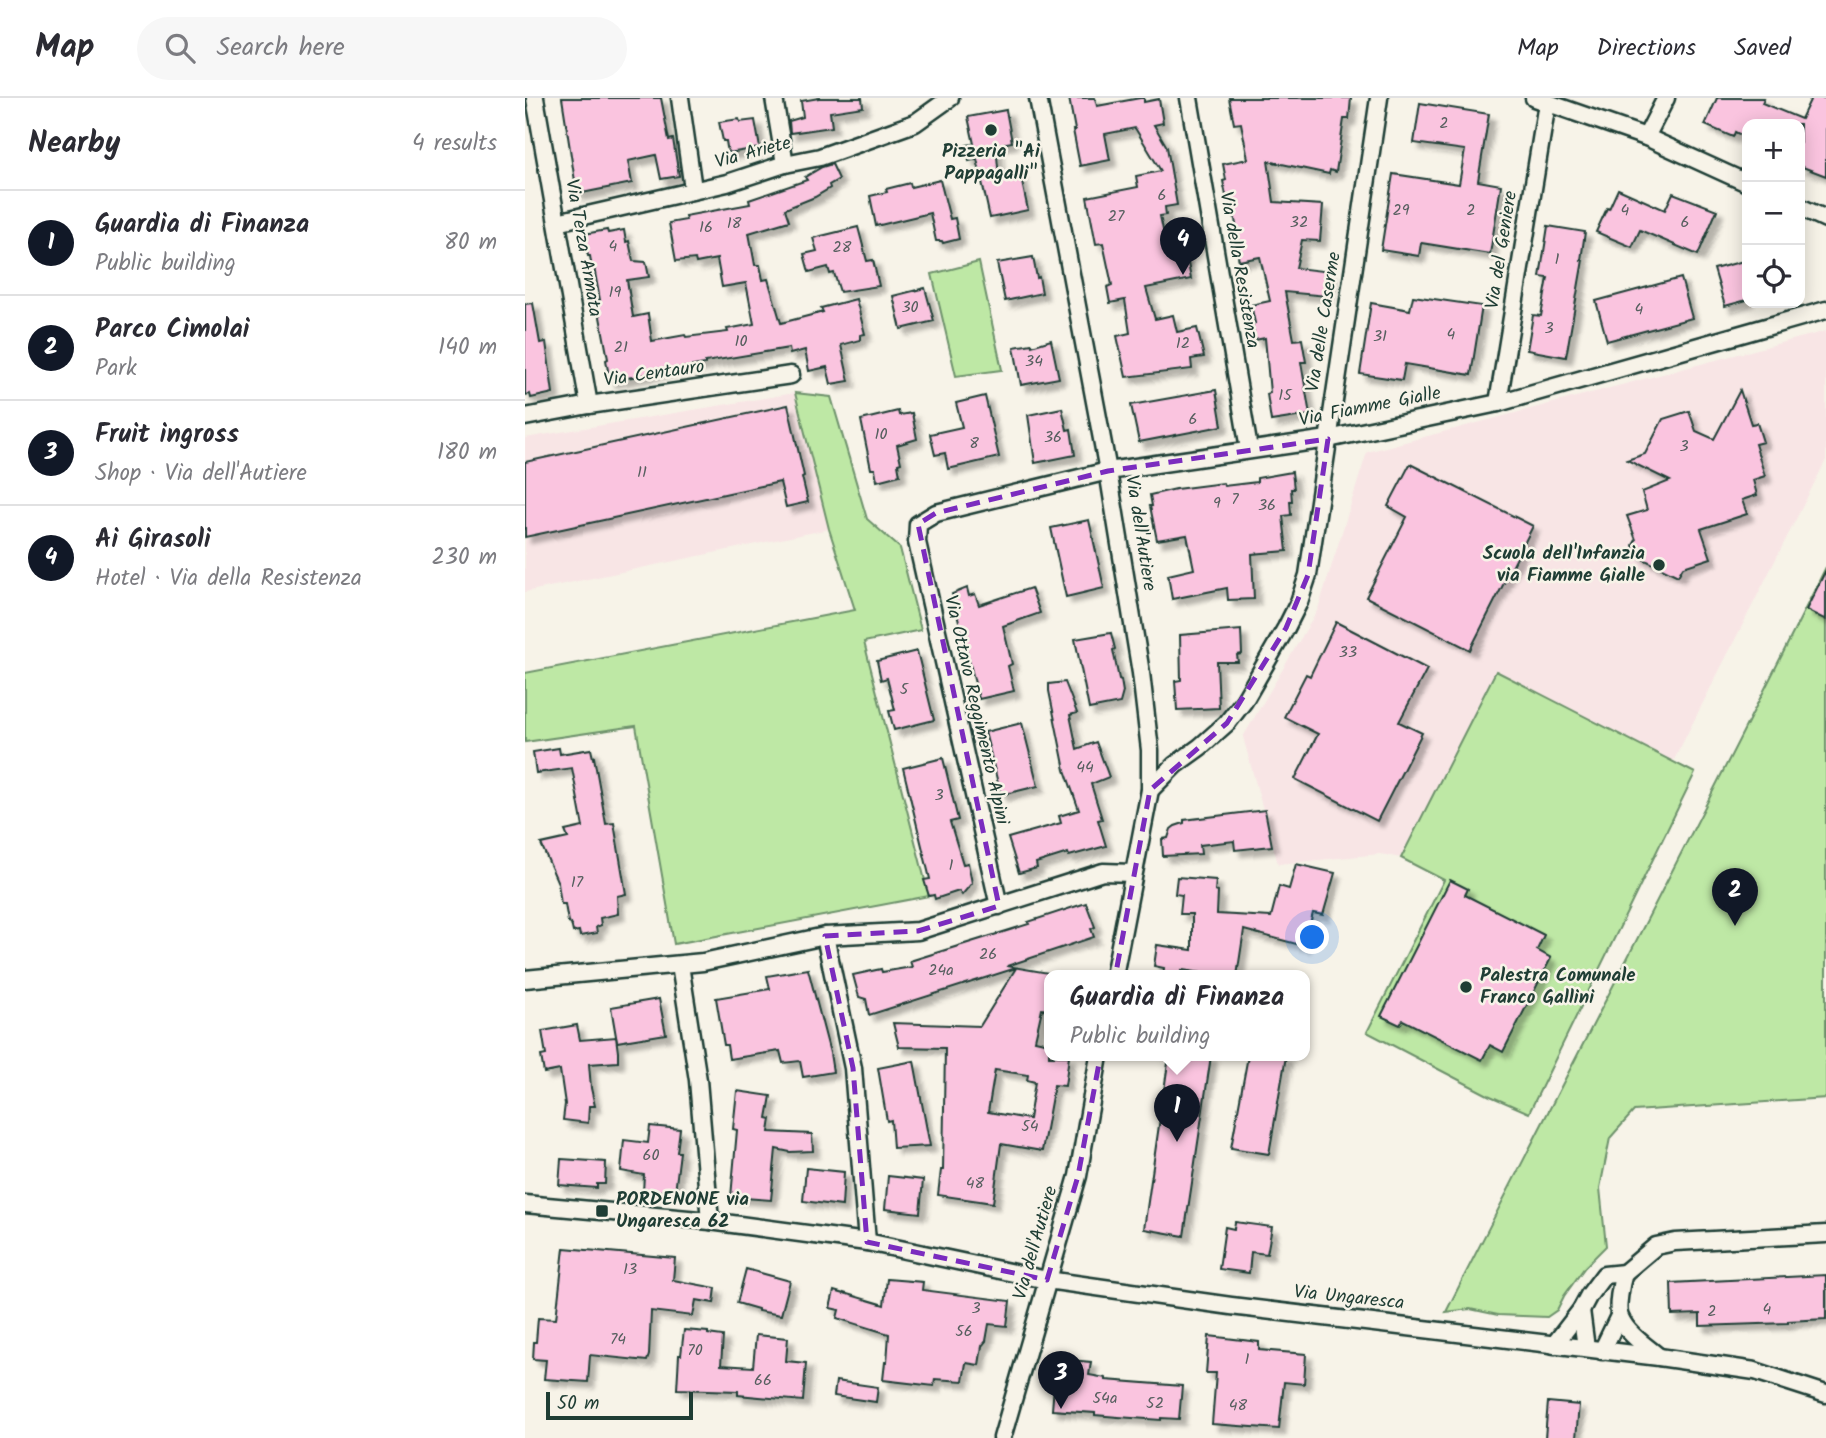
<!DOCTYPE html>
<html lang="en">
<head>
<meta charset="utf-8">
<style>
  :root { --surface:#fff; --page:#f7f7f7; --text:#2b2b33; --muted:#7c7c81; --line:#e1e1e2; --accent:#111827 }
  body { margin:0; font-family:Kalam,sans-serif; background:var(--page); color:var(--text) }
  .controls { position:absolute; right:21px; top:21px; display:grid; overflow:hidden; border-radius:14px; box-shadow:0 4px 18px #0003 }
  .controls button { width:63px; height:63px; display:grid; place-items:center; padding:0; border:0; border-bottom:2px solid var(--line); background:var(--surface); color:var(--text); font:35px sans-serif }
  .scale { position:absolute; left:21px; bottom:18px; width:147px; box-sizing:border-box; padding-left:7px; border:4px solid #1f3d34; border-top:0; font-size:19px; line-height:24px; white-space:nowrap; color:#1f3d34; -webkit-text-stroke:5px #f7f3e8; paint-order:stroke }
  .you { position:absolute; left:788px; top:840px; width:24px; height:24px; margin:-18px; border:5px solid #fff; border-radius:50%; background:#1a73e8; box-shadow:0 0 0 10px #1a73e833 }
  .badge { display:grid; place-items:center; width:46px; height:46px; border-radius:50%; background:var(--accent); color:#fff; font-size:23px; font-weight:700 }
  .pin { position:absolute; translate:-50% -58px; filter:drop-shadow(0 2px 4px #0008) }
  .pin::after { content:''; position:absolute; top:37px; width:24px; height:21px; background:inherit; clip-path:polygon(0 0,100% 0,50% 100%) }
  .popup { position:absolute; left:519px; top:872px; width:266px; height:91px; box-sizing:border-box; display:grid; place-content:center; border-radius:14px; background:var(--surface); filter:drop-shadow(0 2px 5px #0005); font-size:23px; white-space:nowrap; color:var(--muted) }
  .popup b { font-size:26px; color:var(--text) }
  .popup::after { content:''; position:absolute; left:50%; top:100%; margin-left:-14px; border:14px solid transparent; border-top-color:var(--surface) }
  .list { margin:0; padding:0; list-style:none }
  h2 { display:flex; justify-content:space-between; align-items:center; height:91px; margin:0; padding:0 28px; font-size:30px }
  h2 small { font-size:23px; font-weight:400; color:var(--muted) }
  .list li { display:grid; grid-template-columns:46px 1fr auto; gap:21px; align-items:center; box-sizing:border-box; height:105px; padding:0 28px; border-top:2px solid var(--line) }
  .list b { display:block; font-size:26px; white-space:nowrap }
  .list p { margin:0; font-size:23px; white-space:nowrap; color:var(--muted) }
  .list em { font-size:23px; font-style:normal; color:var(--muted) }
  .icon { flex:none; width:38px; height:38px; fill:none; stroke:currentColor; stroke-width:2; stroke-linecap:round; stroke-linejoin:round }
  .map { position:relative; flex:none; width:1301px; height:1340px; overflow:hidden }
  header { display:flex; align-items:center; gap:42px; box-sizing:border-box; height:98px; padding:0 35px; background:var(--surface); border-bottom:2px solid var(--line) }
  header strong { font-size:33px }
  nav { display:flex; gap:38px; margin-inline-start:auto; font-size:24px }
  .search { width:490px; height:63px; background:var(--page); display:flex; align-items:center; gap:18px; box-sizing:border-box; padding:0 24px; border-radius:38px; color:var(--muted); font-size:26px }
  main { display:flex }
  aside { flex:1; background:var(--surface) }
  .map>svg:first-child { display:block }
</style>
</head>
<body>
<header>
<strong>Map</strong>
<div class="search"><svg class="icon" aria-label="search" viewBox="0 0 24 24"><circle cx="10" cy="10" r="6"/><path d="M15 15l6 6"/></svg>Search here</div>
<nav><a>Map</a><a>Directions</a><a>Saved</a></nav>
</header>
<main>
<aside>
<h2>Nearby<small>4 results</small></h2>
<ul class="list">
<li><span class="badge">1</span><div><b>Guardia di Finanza</b><p>Public building</p></div><em>80 m</em></li>
<li><span class="badge">2</span><div><b>Parco Cimolai</b><p>Park</p></div><em>140 m</em></li>
<li><span class="badge">3</span><div><b>Fruit ingross</b><p>Shop · Via dell'Autiere</p></div><em>180 m</em></li>
<li><span class="badge">4</span><div><b>Ai Girasoli</b><p>Hotel · Via della Resistenza</p></div><em>230 m</em></li>
</ul>
</aside>
<div class="map">
<svg width="1301" height="1340" viewBox="0 0 1301 1340">
  <defs>
    <filter id="shadow"><feDropShadow dx="6" dy="6" stdDeviation="2" flood-color="#0004"/></filter>
  </defs>
  <rect width="100%" height="100%" fill="#f7f3e8"/>
  <filter id="ink" filterUnits="userSpaceOnUse"><feTurbulence type="fractalNoise" baseFrequency=".0143" numOctaves="2"/><feDisplacementMap in="SourceGraphic" scale="14" xChannelSelector="R" yChannelSelector="G"/><feConvolveMatrix kernelMatrix="1 2 1 2 8 2 1 2 1" color-interpolation-filters="sRGB"/></filter>
  <g filter="url(#ink)">
    <!-- built -->
    <g fill="#f8e5e5">
      <path d="M1301,233v129l-153,302 -177,-91 -95,187 -21,-4 -102,10 -35,-127 75,-128 49,-157z"/>
      <path d="M270,295l34,136 -304,63v-154z"/>
    </g>
    <!-- green -->
    <g fill="#bee8a5" stroke="#6e926c" stroke-width="2">
      <path d="M454,164l23,108 -46,6 -24,-102z"/>
      <path d="M270,295l36,4 36,122 33,29 21,82 -57,12 65,254 -255,48 -38,-218 -111,16v-69l330,-63 -26,-81z"/>
      <path d="M1301,469v531l-192,13 -24,27 -10,50 6,58 -21,21 -21,29 -7,14 -10,7 -49,-2 -28,-6 -24,3c126,-249 256,-495 380,-745z"/>
      <path d="M971,573l199,102 -166,340 -41,-18 -121,-63 77,-152 -43,-22z"/>
    </g>
    <!-- building -->
    <g fill="#fac4df" stroke="#1f3d34" stroke-width="2" fill-rule="evenodd" filter="url(#shadow)">
      <path d="M37,0h99l8,42 4,-1 6,37 -18,3 -5,-24 -28,6 4,22 -55,11z"/>
      <path d="M294,0h43l1,9 -33,5 2,15 -42,6 -1,-12 14,-4 -2,-16z"/>
      <path d="M544,0h26l2,8 43,-8h4v4l15,-3 4,24 -9,2 13,22 10,58 -12,2 1,8 -6,1 7,32 15,-3 3,14 2,-1 4,21 -45,9 9,31 18,-4 4,17 20,-4 7,29 -13,2 1,10 -66,8 -9,-41 13,-3 -5,-33 -15,3 -3,-16 5,-2 -9,-42 -7,1 -9,-47 51,-10 -2,-11 25,-5 -26,-43 -30,6 5,26 -30,6 -7,-36h2z"/>
      <path d="M704,0h122l-2,21h-5l-8,53 -6,-2 -1,4 -61,-13 6,41 49,3 -3,36 -18,-1 -6,28 35,4 -4,24 -42,-4 9,48 8,-1 4,23h-5l9,53 -39,6 -4,-27 3,-1 -5,-55 -10,2 -3,-16 3,-1 -4,-18 19,-4 -10,-44 -21,4 -3,-15 4,-1 -8,-41 -4,1 -5,-24 3,-1 -3,-16 25,-5 -7,-36 -7,1z"/>
      <path d="M1192,0h47l-2,5 39,16 10,-21h15v78l-26,-10v-42h-53v14l-12,-6 -2,5 -28,-12z"/>
      <path d="M895,5l69,11 -11,67 23,4 -11,69 -69,-11 -2,13 -38,-6 12,-76 66,10 6,-34 -51,-7z"/>
      <path d="M481,12l6,32 -16,3 3,33 21,-5 8,37 -38,8 -13,-59 -8,2 -3,-16 8,-1 -6,-27z"/>
      <path d="M214,21l1,3 15,-2 5,28 -32,5 -2,-12h-3l-4,-19z"/>
      <path d="M307,66l7,15 -10,6 1,3 -15,9 -30,12 4,12 -40,12 6,32h5l3,15 5,-1 13,44 42,-11 -2,-4 35,-9 9,35 -5,1v5l-19,5 8,36 -18,3 -4,-17 -18,4 -4,-21 -15,4 -1,-6 -84,14v2l-95,17 -4,-21 2,-1 -11,-58 3,-1 -6,-33 -2,1 -2,-12h-2l-4,-22 23,-4 1,3 16,-3 2,12 3,-1 4,20 13,1 3,15 -22,3 6,37 15,-3 4,27 33,-6 1,2 42,-5 -1,-3 27,-5 -8,-41 -24,4 -5,-28 -21,4 -1,-4 -19,2 -7,-38 17,-3 -1,-4 65,-12 -1,-4 58,-20 -2,-3 17,-10z"/>
      <path d="M415,82l10,39 5,-1 4,21 -16,4 -1,-2h-6l-6,-28 -54,13 -6,-30 17,-4 -1,-3 24,-6 1,4z"/>
      <path d="M1093,91l47,21 8,-17 44,17 -19,45 -58,-25 -8,17 -36,-15 11,-24 2,1z"/>
      <path d="M1023,128l37,6 -4,28h2l-17,97 -39,-7 6,-35 8,1 7,-38 -8,-1z"/>
      <path d="M333,129l9,34 6,-1 6,26 -39,6 -6,-19 -4,1 -2,-7 -19,5 -5,-18 13,-3 -4,-13z"/>
      <path d="M508,159l4,21 2,-1 3,16 -37,8 -8,-38z"/>
      <path d="M1222,162v40l-22,6 -11,-37z"/>
      <path d="M1156,180l11,40 -85,23 -11,-40z"/>
      <path d="M400,190l9,33 -33,8 -8,-33z"/>
      <path d="M888,198l69,10 -11,69 -66,-11 -3,16 -42,-6 11,-71 39,7z"/>
      <path d="M8,205l7,40 6,-1 7,51 -22,5 -1,-4 -5,1v-91z"/>
      <path d="M526,242l8,38 -38,7 -7,-38 18,-3v2z"/>
      <path d="M691,292l6,36 -83,16 -8,-37z"/>
      <path d="M1215,292l11,34 6,-1 6,19 -8,2 10,32 -12,4 4,15 -15,5 5,14 -46,15 10,29 -28,9 -5,9 -41,-20 -4,-11 3,-5 -9,-24 20,-6 -5,-18 28,-11 -43,-21 18,-6 18,-35 26,-8 7,20 18,8z"/>
      <path d="M460,298l14,61 -51,12 -3,-16 -10,2 -5,-21 32,-7 -6,-24z"/>
      <path d="M263,307l16,71 -2,1 6,25 -22,5 -6,-25 -255,55v-75z"/>
      <path d="M537,310l5,22 4,-1 4,26 -40,8 -7,-48z"/>
      <path d="M373,313l1,4 13,-2 5,26 -20,6 4,18 -3,1 2,11 -23,6 -2,-12h-4l-10,-49z"/>
      <path d="M885,366l123,62 -63,124 -104,-53 41,-80 -19,-11z"/>
      <path d="M767,374l2,17h-3l1,12h-2l1,14 -8,1 4,35 -35,3 2,45 -26,1 -1,-12 -55,11 -4,-24 26,-6 -7,-34 -30,5 -7,-34h2l-2,-11 26,-6 47,-6 1,3 33,-4v-4z"/>
      <path d="M564,422l15,68 -38,9 -15,-69z"/>
      <path d="M1301,472v50l-20,-10z"/>
      <path d="M442,490l2,8 6,-2 4,11 52,-17 9,25 -37,13 9,38 -4,2 6,25 -35,8 -27,-105z"/>
      <path d="M811,524l91,47 -28,53 23,11 -45,88 -82,-42 23,-45 -34,-17 22,-43 4,2z"/>
      <path d="M716,532l1,24 -5,1 1,7h-21l2,46 -42,2 -2,-29 6,-1 -1,-45z"/>
      <path d="M586,535l4,16 -2,1 6,29 2,1 2,12 -3,11 -31,6 -14,-70z"/>
      <path d="M392,553l17,69 -40,10 -5,-19 6,-1 -8,-32 -6,2 -4,-19z"/>
      <path d="M540,584l12,31 -7,2 7,34 19,-7 13,35 -18,7 11,35 -4,1 8,26 -37,10 -1,-3 -32,10 1,5 -18,5 -11,-35 53,-15 -2,-7 20,-6 -14,-40 -16,-79v-7z"/>
      <path d="M497,625l16,63 -37,9 -16,-63z"/>
      <path d="M34,650l1,6 31,-5 2,9 1,-1 12,67 8,-1 12,71 -9,2 1,18 -18,4 1,7 -5,2 1,6 -17,3 -1,-5 -6,1 -2,-9 -3,-1 -3,-18h-4l-3,-21 -17,-39 27,-6 -3,-7 18,-4 -11,-59 -36,5 -3,-21z"/>
      <path d="M418,660l15,62 -8,2 13,42 5,-1 4,20 -10,12 -3,-4 -24,8 -1,-4 -5,1 -5,-16 6,-1 -27,-111z"/>
      <path d="M740,712l7,36 -37,4 -1,-9 -34,4 1,9 -38,2 -1,-17 6,-1 3,-9 4,-3 9,-3v-3z"/>
      <path d="M771,766l39,9 -12,42 -10,-2 -9,33 -60,-16 -7,46h-15l-40,-6v6h-19l1,-8 -10,-2 3,-21 35,5v-36h-12l2,-19 -7,-1 2,-17 39,3 -1,11 3,1 -1,22 54,3 8,-31 10,3z"/>
      <path d="M925,782l18,9 -3,6 79,40 -7,15 14,8 -48,94 -13,-7 -8,15 -79,-40 -3,5 -19,-9z"/>
      <path d="M561,805l9,24 -4,2 3,8 -87,29 42,7v37l-7,-1 -7,31 14,3v13h20l-4,30 -11,-1 -12,66 -41,-7 -8,59 -55,-8 3,-25h2l2,-122 -46,-1 -6,-24 87,3 36,-58 -147,47 -3,-16 -7,-2 -6,-22 28,-6 1,3 30,-5 -2,-6 119,-37 -1,-2zM470,972l33,5 -1,5 8,2 -6,37 -41,-7z"/>
      <path d="M283,871l22,84 3,19 -30,5 -3,-16 -17,2 -3,-12 -51,8 -2,-14h-3l-8,-47 54,-9 -3,-13z"/>
      <path d="M134,901l7,35 -49,8 -6,-35z"/>
      <path d="M52,927l3,15 36,-3 2,15v10l-29,2 2,24 4,18h-6l-1,17 -25,-3 2,-16 -5,-34 -16,3 -3,-17 5,-1 -4,-24z"/>
      <path d="M644,958h42l-27,180 -40,-7z"/>
      <path d="M723,958h38l-17,98 -38,-6z"/>
      <path d="M389,963l16,85 -37,2 -2,-28 -4,1 -9,-53z"/>
      <path d="M212,993l34,5 -4,22 4,1 -2,13 43,2 1,17 -23,1 -14,-3 -5,51 -40,-3 6,-67 -4,-1z"/>
      <path d="M125,1028l30,3 -3,23h3l-5,40 -15,-1 -1,3 -16,-2 1,-17 -23,-4 3,-31 24,3z"/>
      <path d="M36,1061l45,3 -1,22h-8v4l-38,-3z"/>
      <path d="M281,1070l38,4 -2,34 -39,-5z"/>
      <path d="M363,1078l35,4 -3,33 -35,-4z"/>
      <path d="M710,1124l37,5 -5,27 -16,-2 -2,21 -30,-4 6,-42 9,2z"/>
      <path d="M39,1150l111,10 -2,22 43,8 -2,15 -18,-3 -3,16 -42,-5 -2,44 -2,6 -57,-6 -2,27 -44,-3 2,-19 -13,-1 1,-17h2l2,-24 18,1z"/>
      <path d="M221,1171l44,12 -9,34 -23,-4v-2l-21,-6z"/>
      <path d="M1301,1177v44l-38,2v2l-88,3v-12l-28,1 -1,-32z"/>
      <path d="M362,1181l36,3 -1,8 88,11 -3,25 -18,-2 -3,17 -4,5 -3,19 -13,-2 -3,18 -28,-2 -1,7 -51,-6 2,-18h2l2,-28 -52,-16 2,-8 -9,-2 4,-17 10,3v-1l40,12z"/>
      <path d="M159,1232l24,2v2l15,2 -2,29 32,2 3,-32 32,3 -2,23 20,2 -3,38 -65,-6v-4l-61,-2 2,-34h2z"/>
      <path d="M684,1238l50,6v8l47,4 -2,30 -20,-2 -5,47 -67,-5 4,-51h-10z"/>
      <path d="M533,1261l33,3 -2,13 17,3v2l76,6 -3,33 -18,-1v2l-43,-3 -23,-2v-2l-43,-3 3,-36 2,1z"/>
      <path d="M311,1283l42,6 -2,15 -42,-6z"/>
      <path d="M1023,1304l31,3 -3,33h-31z"/>
    </g>
    <g fill="none" stroke-linecap="round" stroke-linejoin="round">
      <!-- minor casing -->
      <g stroke="#1f3d34" stroke-width="21">
        <g id="minor">
          <path d="M10,0l54,307"/>
          <path d="M155,0l13,91"/>
          <path d="M249,0l11,66"/>
          <path d="M513,0l70,373 33,202 9,77v40l-36,186"/>
          <path d="M664,0l60,351"/>
          <path d="M1009,0l112,39 101,46"/>
          <path d="M1121,39l20,-39"/>
          <path d="M1275,109l26,12"/>
          <path d="M32,124l170,-39 58,-19 35,-7 95,-34 35,-25"/>
          <path d="M973,305l49,-300"/>
          <path d="M0,319l64,-12 202,-30"/>
          <path d="M625,692l25,-25 25,-18 27,-24 17,-22 42,-73 13,-26 9,-27 71,-477"/>
          <path d="M474,808l-82,-364 1,-18 18,-11 172,-42 220,-32 170,-36 328,-93"/>
          <path d="M300,838l28,132 14,174"/>
          <path d="M155,867l18,115 12,141"/>
          <path d="M0,881l178,-17 122,-26 93,-5 185,-59 29,1"/>
          <path d="M0,1106l185,17 157,21 180,38 184,26 428,51 96,14 71,23"/>
          <path d="M1099,1175l32,-27 19,-4 151,-8"/>
          <path d="M1056,1212l5,38"/>
          <path d="M1029,1247l27,-35 8,-15 15,-20 20,-2c-3,10 -8,35 -4,44 7,17 26,29 39,40"/>
          <path d="M1077,1253l17,-35"/>
          <path d="M477,1340l76,-262 21,-120"/>
        </g>
      </g>
      <!-- minor -->
      <use href="#minor" stroke="#f7f3e8" stroke-width="16"/>
    </g>
  </g>
  <!-- marked area -->
  <path fill="none" stroke="#7b2cbf" stroke-width="5" stroke-dasharray="14 9" stroke-linejoin="round" d="M803,341l-20,136 -22,53 -59,95 -77,67 -72,386 -31,104 -180,-38 -14,-174 -28,-132 93,-5 81,-25 -81,-382 18,-11 172,-42z"/>
  <!-- markers -->
  <g fill="#1f3d34" stroke="#f7f3e8" stroke-width="2.5">
    <circle cx="466" cy="32" r="7"/>
    <circle cx="1134" cy="467" r="7"/>
    <circle cx="941" cy="889" r="7"/>
    <rect x="70" y="1106" width="14" height="14" rx="3.5"/>
  </g>
  <g text-anchor="middle" dominant-baseline="central" stroke-width="5" stroke-linejoin="round" paint-order="stroke">
    <!-- number labels -->
    <g font-size="16" fill="#565f5f">
      <text x="919" y="25">2</text>
      <text x="637" y="97">6</text>
      <text x="876" y="112">29</text>
      <text x="946" y="112">2</text>
      <text x="1100" y="112">4</text>
      <text x="591" y="118">27</text>
      <text x="774" y="124">32</text>
      <text x="1160" y="124">6</text>
      <text x="209" y="125">18</text>
      <text x="181" y="129">16</text>
      <text x="88" y="148">4</text>
      <text x="317" y="149">28</text>
      <text x="1032" y="161">1</text>
      <text x="90" y="194">19</text>
      <text x="385" y="209">30</text>
      <text x="1114" y="211">4</text>
      <text x="1024" y="230">3</text>
      <text x="926" y="236">4</text>
      <text x="855" y="238">31</text>
      <text x="216" y="243">10</text>
      <text x="658" y="245">12</text>
      <text x="96" y="249">21</text>
      <text x="509" y="263">34</text>
      <text x="760" y="297">15</text>
      <text x="668" y="321">6</text>
      <text x="356" y="336">10</text>
      <text x="528" y="339">36</text>
      <text x="449" y="345">8</text>
      <text x="1159" y="348">3</text>
      <text x="117" y="374">11</text>
      <text x="710" y="401">7</text>
      <text x="692" y="405">9</text>
      <text x="742" y="407">36</text>
      <text x="823" y="554">33</text>
      <text x="379" y="591">5</text>
      <text x="560" y="669">44</text>
      <text x="414" y="697">3</text>
      <text x="426" y="767">1</text>
      <text x="52" y="784">17</text>
      <text x="463" y="856">26</text>
      <text x="416" y="872">24a</text>
      <text x="505" y="1028">54</text>
      <text x="126" y="1057">60</text>
      <text x="450" y="1085">48</text>
      <text x="105" y="1171">13</text>
      <text x="451" y="1210">3</text>
      <text x="1242" y="1211">4</text>
      <text x="1187" y="1213">2</text>
      <text x="439" y="1233">56</text>
      <text x="93" y="1241">74</text>
      <text x="170" y="1252">70</text>
      <text x="722" y="1261">1</text>
      <text x="238" y="1282">66</text>
      <text x="580" y="1300">54a</text>
      <text x="630" y="1305">52</text>
      <text x="713" y="1307">48</text>
    </g>
    <!-- poi labels -->
    <g font-size="19" font-weight="bold" fill="#1f3d34" stroke="#f7f3e8" text-anchor="start">
      <text x="466" y="54" text-anchor="middle">Pizzeria "Ai<tspan x="466" dy="22">Pappagalli"</tspan></text>
      <text x="1120" y="456" text-anchor="end">Scuola dell'Infanzia<tspan x="1120" dy="22">via Fiamme Gialle</tspan></text>
      <text x="955" y="878">Palestra Comunale<tspan x="955" dy="22">Franco Gallini</tspan></text>
      <text x="91" y="1102">PORDENONE via<tspan x="91" dy="22">Ungaresca 62</tspan></text>
    </g>
    <!-- street labels -->
    <g font-size="19" fill="#1f3d34" stroke="#f7f3e8">
      <text transform="translate(228 55) rotate(-15)">Via Ariete</text>
      <text transform="translate(58 150) rotate(80)">Via Terza Armata</text>
      <text transform="translate(977 152) rotate(-81)">Via del Geniere</text>
      <text transform="translate(714 172) rotate(80)">Via della Resistenza</text>
      <text transform="translate(799 224) rotate(-81)">Via delle Caserme</text>
      <text transform="translate(129 276) rotate(-8)">Via Centauro</text>
      <text transform="translate(845 309) rotate(-11)">Via Fiamme Gialle</text>
      <text transform="translate(615 435) rotate(81)">Via dell'Autiere</text>
      <text transform="translate(451 612) rotate(77)">Via Ottavo Reggimento Alpini</text>
      <text transform="translate(511 1145) rotate(-74)">Via dell'Autiere</text>
      <text transform="translate(824 1200) rotate(6)">Via Ungaresca</text>
    </g>
  </g>
</svg>
<div class="controls">
<button>+</button>
<button>−</button>
<button><svg class="icon" aria-label="locate" viewBox="0 0 24 24"><circle cx="12" cy="12" r="6"/><path d="M12 2v4M12 18v4M2 12h4M18 12h4"/></svg></button>
</div>
<div class="scale">50 m</div>
<div class="you"></div>
<div class="pin badge" style="left:652px;top:1044px">1</div>
<div class="popup"><b>Guardia di Finanza</b>Public building</div>
<div class="pin badge" style="left:1210px;top:828px">2</div>
<div class="pin badge" style="left:536px;top:1311px">3</div>
<div class="pin badge" style="left:658px;top:177px">4</div>
</div>
</main>
</body>
</html>
